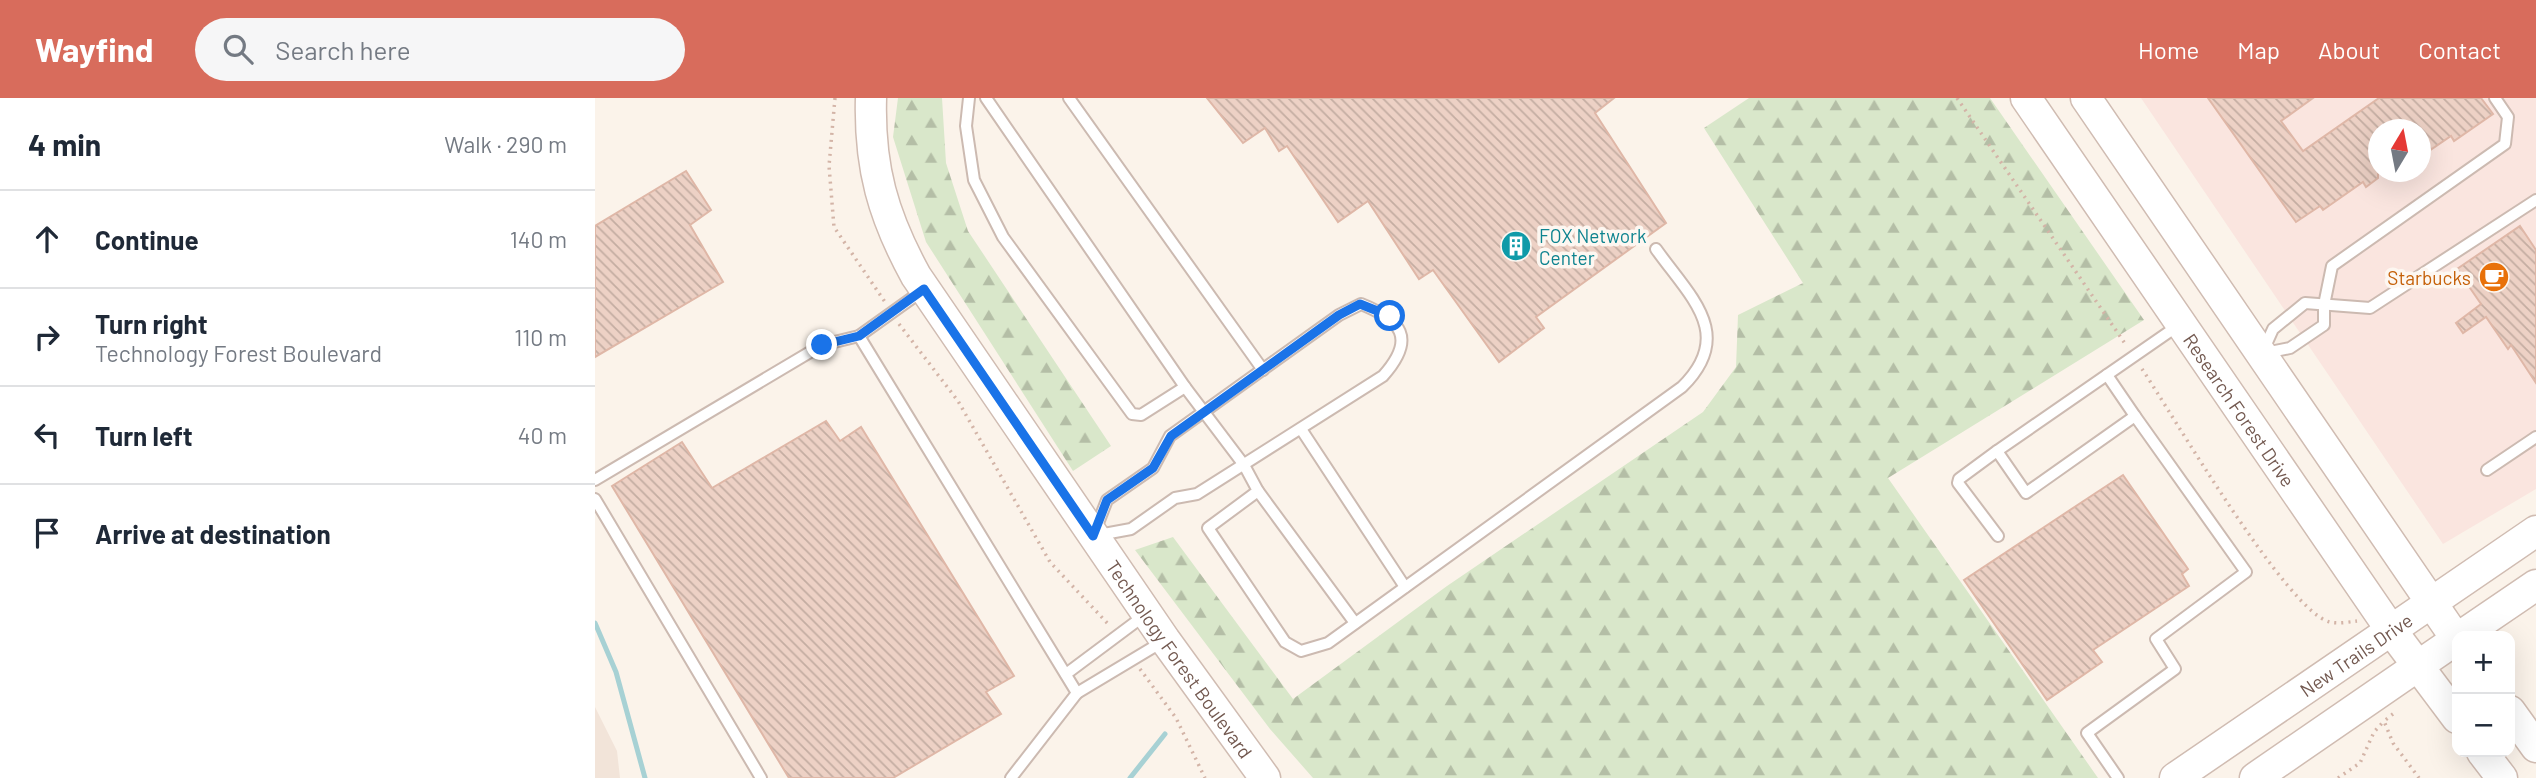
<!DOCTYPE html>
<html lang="en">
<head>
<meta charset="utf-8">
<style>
  :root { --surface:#fff; --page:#f6f6f7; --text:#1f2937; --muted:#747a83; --line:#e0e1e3; --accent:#d86c5c }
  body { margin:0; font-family:Barlow,sans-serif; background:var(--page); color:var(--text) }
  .controls { position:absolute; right:21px; bottom:21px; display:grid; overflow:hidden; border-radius:14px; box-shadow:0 7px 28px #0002 }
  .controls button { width:63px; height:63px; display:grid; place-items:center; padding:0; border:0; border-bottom:2px solid var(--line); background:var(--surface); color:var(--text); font:35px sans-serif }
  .compass { position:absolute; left:1773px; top:21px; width:63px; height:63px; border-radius:50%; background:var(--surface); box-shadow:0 7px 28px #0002; rotate:10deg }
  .stop { position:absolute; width:21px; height:21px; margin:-16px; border:5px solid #1a73e8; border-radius:50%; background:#fff }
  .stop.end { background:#1a73e8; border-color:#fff; box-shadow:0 2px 7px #0008 }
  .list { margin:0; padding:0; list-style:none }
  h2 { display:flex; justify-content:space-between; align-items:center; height:91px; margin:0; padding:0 28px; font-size:30px }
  h2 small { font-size:23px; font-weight:400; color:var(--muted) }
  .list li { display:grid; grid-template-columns:46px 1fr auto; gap:21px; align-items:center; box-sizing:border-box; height:98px; padding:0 28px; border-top:2px solid var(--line) }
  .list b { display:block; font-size:26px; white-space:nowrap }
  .list p { margin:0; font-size:23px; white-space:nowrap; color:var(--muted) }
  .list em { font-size:23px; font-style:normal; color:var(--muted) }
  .icon { flex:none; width:38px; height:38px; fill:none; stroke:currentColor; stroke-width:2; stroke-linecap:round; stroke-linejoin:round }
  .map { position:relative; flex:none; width:1941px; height:680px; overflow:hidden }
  header { display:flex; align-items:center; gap:42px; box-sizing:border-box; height:98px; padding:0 35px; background:var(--accent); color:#fff }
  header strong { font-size:33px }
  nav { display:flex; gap:38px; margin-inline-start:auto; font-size:24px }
  .search { width:490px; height:63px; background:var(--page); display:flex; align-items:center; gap:18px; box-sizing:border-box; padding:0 24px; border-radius:38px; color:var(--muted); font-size:26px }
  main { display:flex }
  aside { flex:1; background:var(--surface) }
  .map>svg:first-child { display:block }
</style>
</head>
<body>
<header>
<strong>Wayfind</strong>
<div class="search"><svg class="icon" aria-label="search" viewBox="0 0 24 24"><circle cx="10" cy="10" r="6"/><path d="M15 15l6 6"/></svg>Search here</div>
<nav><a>Home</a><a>Map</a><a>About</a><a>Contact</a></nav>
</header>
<main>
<aside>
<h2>4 min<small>Walk · 290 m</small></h2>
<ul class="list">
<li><svg class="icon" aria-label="ahead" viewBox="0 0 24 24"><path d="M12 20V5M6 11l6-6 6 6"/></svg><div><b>Continue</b></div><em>140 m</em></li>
<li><svg class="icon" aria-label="right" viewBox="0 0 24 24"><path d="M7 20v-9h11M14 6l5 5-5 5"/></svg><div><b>Turn right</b><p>Technology Forest Boulevard</p></div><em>110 m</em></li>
<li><svg class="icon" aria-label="left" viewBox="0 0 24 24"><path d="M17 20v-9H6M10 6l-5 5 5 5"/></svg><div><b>Turn left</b></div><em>40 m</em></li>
<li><svg class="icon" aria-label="arrive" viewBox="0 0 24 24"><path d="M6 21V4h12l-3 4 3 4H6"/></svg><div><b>Arrive at destination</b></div></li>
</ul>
</aside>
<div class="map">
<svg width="1941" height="680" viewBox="0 0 1941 680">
  <defs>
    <pattern id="forest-firs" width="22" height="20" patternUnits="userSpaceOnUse" patternTransform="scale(1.75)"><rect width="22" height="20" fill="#d9e7ca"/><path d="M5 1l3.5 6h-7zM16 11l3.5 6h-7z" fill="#b4bea6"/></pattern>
    <pattern id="building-back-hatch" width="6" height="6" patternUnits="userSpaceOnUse" patternTransform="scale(1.75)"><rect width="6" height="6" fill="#edd1c5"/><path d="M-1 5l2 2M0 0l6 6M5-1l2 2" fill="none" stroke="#c4ada2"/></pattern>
  </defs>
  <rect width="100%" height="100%" fill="#fbf3ea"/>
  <!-- residential -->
  <path fill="#f2e4d9" d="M0,609l22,44 3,27h-25z"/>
  <!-- commercial -->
  <path fill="#fae5df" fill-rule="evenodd" d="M1546,0h395v391l-93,55zM1784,32h42v42h-42z"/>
  <!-- forest -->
  <g fill="url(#forest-firs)">
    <path d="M303,0h44l4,65 22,68 143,215 -38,25 -147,-229 -33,-105z"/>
    <path d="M1154,0h241l154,222 -256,158 210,300h-785l-43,-49 -135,-179 38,-13 120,162 154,-113 256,-174 33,-45 2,-52 65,-32 -99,-155z"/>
  </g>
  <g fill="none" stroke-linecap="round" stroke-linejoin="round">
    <!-- stream -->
    <g stroke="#a7d1d4" stroke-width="5">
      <path d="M0,525l21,49 29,106"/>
      <path d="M535,680l35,-44"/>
    </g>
  </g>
  <!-- building -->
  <g fill="url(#building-back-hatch)" stroke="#dfb7a7" stroke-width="2">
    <path d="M612,0h407l-19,15 71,110 -130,94 8,11 -45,34 -66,-92 -14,9 -51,-78 -30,21 -51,-76 -8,5 -14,-23 -22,15z"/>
    <path d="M1613,0h105l-32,23 22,30 76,-53h102l12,16 -39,27 -3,-5 -31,21v-27h-42v48l-12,9 -3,-5 -40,28 -3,-4 -24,16z"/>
    <path d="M91,73l25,39 -21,15 33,57 -128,75v-131z"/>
    <path d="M1925,128l16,24v133l-25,-38 -3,4 -22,-32 -23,16 -7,-10 25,-19 -24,-35z"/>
    <path d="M231,323l14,20 21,-14 153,249 -28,16 15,22 -108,64h-104l-177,-292 70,-44 30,46z"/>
    <path d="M1528,377l65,94 -6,5 7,12 -96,64 9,12 -55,38 -83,-120z"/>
  </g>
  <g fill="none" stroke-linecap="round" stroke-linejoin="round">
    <!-- lane casing -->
    <g stroke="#ccbab1" stroke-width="14">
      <g id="lane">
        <path d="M374,0l-3,28 8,54 29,57 129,177 9,1 44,-28"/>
        <path d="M391,0l199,289 59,78 14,26 -50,37 77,114 16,9 27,-8 354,-256c54,-53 8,-90 -26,-138"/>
        <path d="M474,0l194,272"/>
        <path d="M766,206c40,16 56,34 22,72l-186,118 -22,4 -44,31 -38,7 14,-36 46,-32 17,-32 169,-121z"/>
        <path d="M264,238l218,357 -66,85"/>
        <path d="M1669,251l9,-20 32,-26 65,5 166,-108"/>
        <path d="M1670,255l25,-5 34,-23v-20l8,-39 173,-122 3,-27 -13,-19"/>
        <path d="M1512,277l28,41"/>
        <path d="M706,331l104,158"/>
        <path d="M1402,353l-38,28 -1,4 40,53"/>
        <path d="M1892,372l49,-33"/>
        <path d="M0,382l227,-135 37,-9 63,-45"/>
        <path d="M663,393l97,132"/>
        <path d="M0,401l166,279"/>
        <path d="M471,576l79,-59"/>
        <path d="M482,595l85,-51"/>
        <path d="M1523,680l-31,-45 88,-64 -19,-30 90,-67 -111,-156 -109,77 -29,-42 182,-126"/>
      </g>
    </g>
    <!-- secondary casing -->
    <g stroke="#d0bcb2" stroke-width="33">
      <g id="secondary">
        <path id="s1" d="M276,0c-2,69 12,118 45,178l249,364 100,138"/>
        <path id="s2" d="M1431,0l365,532 66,88"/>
        <path d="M1491,0l371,542"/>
        <path d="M1866,538l75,-51"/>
        <path d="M1915,613l26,36"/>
        <path d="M1887,654l20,26"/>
        <path id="s3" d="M1580,680l361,-247"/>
        <path d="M1660,680l202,-139"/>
      </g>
    </g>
    <!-- path -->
    <g stroke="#d3b4a7" stroke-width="3.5" stroke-dasharray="2 5" stroke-linecap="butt">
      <path d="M240,0l-6,68 5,61 51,75"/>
      <path d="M1362,0l169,247"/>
      <path d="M304,226l59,77 92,161 60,64"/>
      <path d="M1547,271c29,43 146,244 188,253 8,2 19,0 27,-1"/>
      <path d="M545,571l36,49 29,60"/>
      <path d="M1798,616l-9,7 9,22 26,35"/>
      <path d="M1743,680l22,-15 14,-31 10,-11"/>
    </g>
    <!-- lane -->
    <use href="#lane" stroke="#fff" stroke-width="10"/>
    <!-- secondary -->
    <use href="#secondary" stroke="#fff" stroke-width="30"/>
  </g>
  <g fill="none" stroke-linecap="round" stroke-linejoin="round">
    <!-- route -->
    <path stroke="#1a73e8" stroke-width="9" d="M227,247l37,-9 65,-47 169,247 14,-36 46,-32 18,-32 168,-121 21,-11 30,12"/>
  </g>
  <!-- icons -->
  <defs>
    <g id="building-disc" transform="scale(1.575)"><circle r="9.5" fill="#0f9aa8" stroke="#fdf7f1"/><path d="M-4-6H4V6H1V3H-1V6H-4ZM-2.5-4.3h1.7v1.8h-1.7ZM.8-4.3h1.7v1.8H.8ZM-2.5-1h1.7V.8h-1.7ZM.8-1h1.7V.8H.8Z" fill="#fff"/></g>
    <g id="cafe-disc" transform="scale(1.575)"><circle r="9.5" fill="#e8710a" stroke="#fdf7f1"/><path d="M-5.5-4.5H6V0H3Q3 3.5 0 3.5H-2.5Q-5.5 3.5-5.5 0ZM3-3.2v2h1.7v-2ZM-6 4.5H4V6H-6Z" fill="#fff"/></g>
  </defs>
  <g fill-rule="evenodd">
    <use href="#building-disc" x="921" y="148"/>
    <use href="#cafe-disc" x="1899" y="179"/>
  </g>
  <g text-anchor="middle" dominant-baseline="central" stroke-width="7" stroke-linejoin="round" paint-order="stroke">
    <!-- culture labels -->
    <g font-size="19" fill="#0d838f" stroke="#fdf7f1" text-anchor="start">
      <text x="944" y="137">FOX Network<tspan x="944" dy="22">Center</tspan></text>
    </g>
    <!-- food labels -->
    <g font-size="19" fill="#c56008" stroke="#fdf7f1" text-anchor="end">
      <text x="1876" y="179">Starbucks</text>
    </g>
    <!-- street labels -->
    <g font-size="19" fill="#735950" stroke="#fdf7f1">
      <text stroke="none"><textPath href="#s2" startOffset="378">Research Forest Drive</textPath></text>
      <text stroke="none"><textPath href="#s3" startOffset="219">New Trails Drive</textPath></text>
      <text stroke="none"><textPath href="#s1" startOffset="651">Technology Forest Boulevard</textPath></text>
    </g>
  </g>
</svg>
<div class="controls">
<button>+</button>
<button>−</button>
</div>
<svg class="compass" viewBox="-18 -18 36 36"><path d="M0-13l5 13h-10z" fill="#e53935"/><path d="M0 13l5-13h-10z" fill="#747a83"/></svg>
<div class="stop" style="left:795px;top:218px"></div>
<div class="stop end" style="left:227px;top:247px"></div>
</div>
</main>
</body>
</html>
